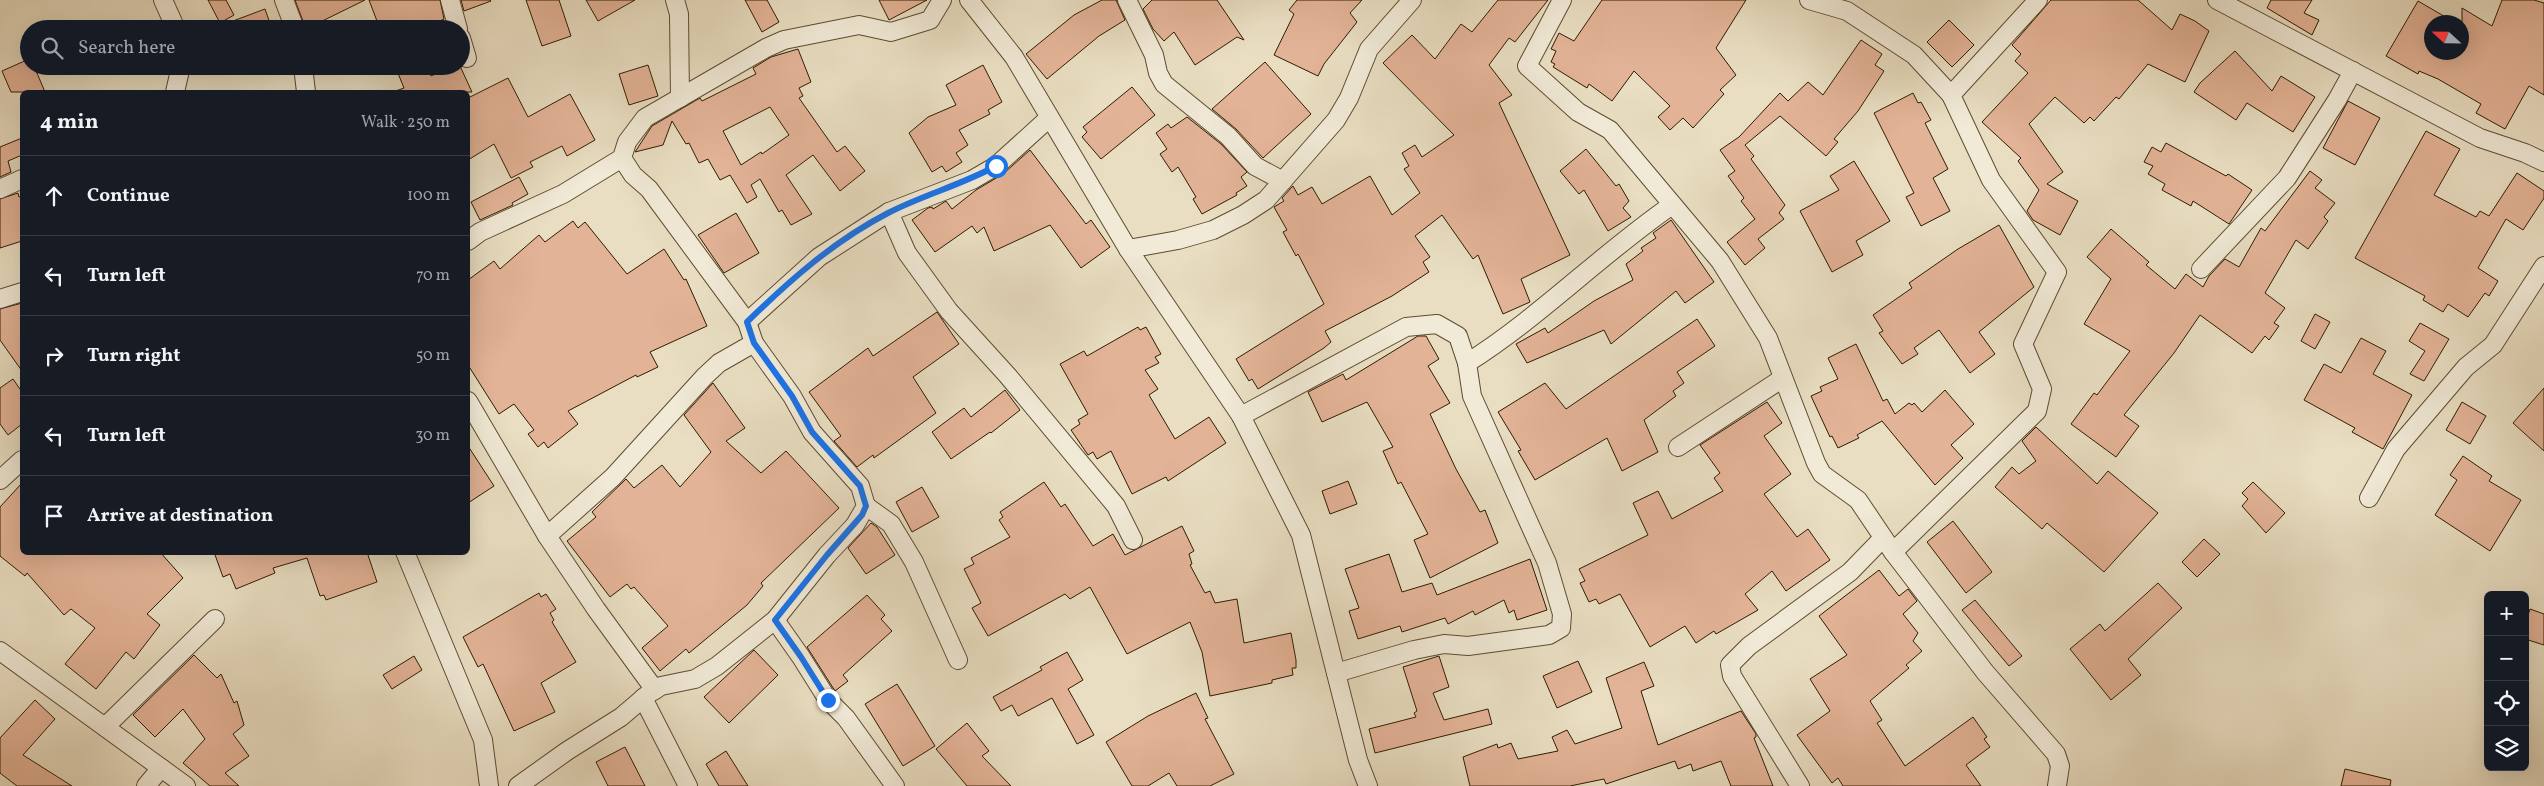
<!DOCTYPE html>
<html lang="en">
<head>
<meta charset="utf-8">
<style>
  :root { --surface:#171b24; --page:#20242c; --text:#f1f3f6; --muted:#9ea1a6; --line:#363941 }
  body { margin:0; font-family:Vollkorn,serif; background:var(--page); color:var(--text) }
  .controls { position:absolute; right:15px; bottom:15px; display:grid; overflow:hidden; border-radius:8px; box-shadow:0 5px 20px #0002 }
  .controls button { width:45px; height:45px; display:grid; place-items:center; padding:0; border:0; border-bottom:1px solid var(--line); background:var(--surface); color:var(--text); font:25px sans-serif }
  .compass { position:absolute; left:2424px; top:15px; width:45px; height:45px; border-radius:50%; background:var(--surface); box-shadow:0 5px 20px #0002; rotate:292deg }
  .stop { position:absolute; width:15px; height:15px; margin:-11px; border:4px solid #1a73e8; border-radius:50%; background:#fff }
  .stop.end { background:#1a73e8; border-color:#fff; box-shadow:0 1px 5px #0008 }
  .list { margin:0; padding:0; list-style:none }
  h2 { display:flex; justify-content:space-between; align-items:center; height:65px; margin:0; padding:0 20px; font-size:21px }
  h2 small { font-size:16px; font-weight:400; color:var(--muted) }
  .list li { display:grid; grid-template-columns:32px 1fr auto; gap:15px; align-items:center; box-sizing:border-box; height:80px; padding:0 20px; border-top:1px solid var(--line) }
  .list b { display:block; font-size:19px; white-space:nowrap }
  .list em { font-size:16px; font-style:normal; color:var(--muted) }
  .icon { flex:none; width:28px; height:28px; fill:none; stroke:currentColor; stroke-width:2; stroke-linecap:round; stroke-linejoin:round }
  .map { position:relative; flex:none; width:2544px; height:786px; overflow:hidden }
  .search { position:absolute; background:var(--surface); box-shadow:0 5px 20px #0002; left:20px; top:20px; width:450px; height:55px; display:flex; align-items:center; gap:12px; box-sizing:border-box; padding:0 18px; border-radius:28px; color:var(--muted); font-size:19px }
  .panel { position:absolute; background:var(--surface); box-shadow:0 5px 20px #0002; left:20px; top:90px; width:450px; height:465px; border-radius:8px }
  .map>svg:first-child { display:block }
</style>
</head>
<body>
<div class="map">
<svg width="2544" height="786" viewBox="0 0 2544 786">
  <rect width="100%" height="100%" fill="#e9dec2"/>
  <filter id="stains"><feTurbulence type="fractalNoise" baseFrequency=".004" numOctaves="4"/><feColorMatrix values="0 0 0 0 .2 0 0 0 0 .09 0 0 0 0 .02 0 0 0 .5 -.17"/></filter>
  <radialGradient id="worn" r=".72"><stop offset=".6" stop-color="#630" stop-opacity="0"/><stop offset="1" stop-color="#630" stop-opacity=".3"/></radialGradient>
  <!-- building -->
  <g fill="#e3b397" stroke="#2f1c00" fill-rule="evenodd">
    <path d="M208,0h18l8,15 -14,8z"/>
    <path d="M295,0h70l-59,29z"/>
    <path d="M369,0h71l4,19 -6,3 3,7h-61z"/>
    <path d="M461,0h29l1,1 -27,10z"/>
    <path d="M526,0h33l12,36 -29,10z"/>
    <path d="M586,0h49l-37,21z"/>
    <path d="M745,0h22l12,22 -17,10z"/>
    <path d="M879,0h48l-38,20z"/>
    <path d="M1102,0h14l9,20 -26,16 -52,43 -21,-25 48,-39z"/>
    <path d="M1152,0h65l27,40 -7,-3 -42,28 -21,-33 -10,9 -11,-12 -10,-20z"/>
    <path d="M1297,0h65l-12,13 7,9 -33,42 -6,12 -44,-21 20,-41 -5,-4z"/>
    <path d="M1498,0h50l-33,42 -6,-4 -20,27 23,30 -13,8 71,152 -49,24 9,23 -27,12 -25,-59 -5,4 -31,-44 -27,21 15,21 -7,5 6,10 -37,24 -67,35 6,11 -7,6 -66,41 -6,-10 -3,2 -13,-22 88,-55 -26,-50 -2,2 -13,-24 4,-2 -13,-23 10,-6 -2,-3 11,-12 5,9 14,-8 10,17 48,-28 22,39 28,-22 -16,-24 5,-3 -7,-13 13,-8 7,12 32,-22 -71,-72 29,-28 23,24 26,-35 11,8z"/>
    <path d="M1602,0h144l-30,48 20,27 -16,15 4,4 -31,34 -10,-10 -13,12 -12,-13 12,-11 -36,-35 -22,30 -23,-17 -2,4 -34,-21 2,-3 -4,-2 5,-11 -5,-2 8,-16 15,8z"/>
    <path d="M2051,0h87l34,30 8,-16 15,7 14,10 -24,51 -37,-18 -29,35 -3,-2 -22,24 -4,-4 -6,6 -29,-26 -26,27 34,48 -16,12 31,17 -18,34 -27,-15 -6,-9 12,-21 -21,-29 3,-3 -39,-36 46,-49 -13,-12 6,-7 -9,-9z"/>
    <path d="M2271,0h41l-8,13 15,7 -7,15 -45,-27z"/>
    <path d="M2502,0h32l10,3v92l-15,-9 -24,43 -29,-16 5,-9 -43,-25 -19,-8 -1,3 -32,-18 32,-55 36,21h-22v30h30v-44l30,18z"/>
    <path d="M265,9l7,20h-55v-2z"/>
    <path d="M1949,20l25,25 -22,22 -25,-25z"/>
    <path d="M1861,40l21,14 -7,11 9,6 -26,40 -24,28 4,3 -12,14 -46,-40 -35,29 9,11 -3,3 34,46 -6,8 5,6 -26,20 7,9 -20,17 -18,-23 28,-23 -14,-18 3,-3 -16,-22 7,-5 -15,-21 19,-13 41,-44 8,8 20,-19 15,13z"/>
    <path d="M798,49l13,33 -12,6 4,8 -4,2 38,54 8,-6 20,25 -25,20 -27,-36 -27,20 26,39 -21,11 -9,-15 -3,2 -19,-33 -9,6 6,12 -10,6 -17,-28 -10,5 -12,-21 -9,4 -10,-20 -3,1 -14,-23 -9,24 -28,7 17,-26 48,-28 2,3 54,-27 -3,-6 18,-11zM770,107l19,28 -27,19 -1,-2 -20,13 -18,-34z"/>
    <path d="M2235,51l37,40 9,-15 34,21 -22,35 -46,-29 -11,17 -42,-28 6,-9z"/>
    <path d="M29,59v7h5l11,26h-34l-9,-21z"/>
    <path d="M1265,62l46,52 -48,44 -27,-29 -24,-20z"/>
    <path d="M648,65l10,31 -29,9 -10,-31z"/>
    <path d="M983,65l19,37 -14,8 2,4 -31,16 9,15 -12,8 6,9 -16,10 -4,-6 -10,6 -23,-39 19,-16 28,-12 -10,-20z"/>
    <path d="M395,66h32l4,10 22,-10h7l12,26h-79l11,-4z"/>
    <path d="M508,78l20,39 42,-23 25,46 -28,16 -5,-10 -32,16 3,5 -22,11 -17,-34 -26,16v-62z"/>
    <path d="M1132,87l23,28 -54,44 -19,-22 5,-5 -4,-5z"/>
    <path d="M1913,93l5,10 3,-1 10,18 -6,3 23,46 -15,9 17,33 -29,15 -15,-29 8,-4 -40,-80z"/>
    <path d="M2348,101l32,17 -25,47 -32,-17z"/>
    <path d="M1187,117l34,27 26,28 -6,5 6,9 -11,7 1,2 -35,19 -9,-15 3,-2 -18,-30 -6,5 -12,-18 7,-5 -11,-16 12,-9 3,4z"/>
    <path d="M2426,131l34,18 -26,46 42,22 4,-6 9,5 28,-43 27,18v7l-21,32 -17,-11 -28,49 20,13 -9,15 -4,-3 -17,24 -20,-13 -5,8 -20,-12 2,-4 -70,-38z"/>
    <path d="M22,138v17l-14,6 3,11 -11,5v-30z"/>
    <path d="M2166,143l60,33 2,-2 24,16 -23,34 -36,-23 -2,5 -29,-16 3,-6 -17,-10 5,-8 -9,-4 8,-15 9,5z"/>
    <path d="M1586,149l30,37 3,-2 10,17 -6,7 8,9 -23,14 -24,-41 -5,4 -19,-23z"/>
    <path d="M1030,150l56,74 5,-4 19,27 -29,21 -31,-43 -56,26 -10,-24 -7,6 -5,-7 -37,26 -23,-32 16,-12 4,-1 1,2 13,-8 6,8 24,-19 27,-16z"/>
    <path d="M1854,161l36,60 -34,20 7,14 -31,17 -32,-61 39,-21 -9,-14z"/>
    <path d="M2310,171l12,9 -7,8 20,15 -11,14 4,4 -20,28 -12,-9 -31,53 20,15 -11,15 5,3 -10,14 -4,-4 -13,17 -52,-38 -26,38 -50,62 15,11 -23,31 -45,-33 23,-31 3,2 33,-44 -46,-27 27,-45 -24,-22 24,-28 38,33 -3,3 29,24 11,-15 17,13 6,-11 16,-17 14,8 22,-39 4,3z"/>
    <path d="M519,177l9,17 -16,9 1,2 -33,15 -9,-18z"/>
    <path d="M18,193l1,4 3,-1v45l-22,7v-49z"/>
    <path d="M736,213l23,40 -35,20 -26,-38z"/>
    <path d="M1671,220l43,62 -29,21 -9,-12 -65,53 -7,-14 -77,33 -11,-19 29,-16 3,5 46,-32 39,-21 -7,-16 17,-13 -2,-3 15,-10 -3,-5z"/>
    <path d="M573,221l5,7 7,-6 42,52 37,-25 20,31 2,-1 21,47 -57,26 8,15 -21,10 -1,-2 -68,36 10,13 -30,24 -4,-6 -6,5 -10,-13 6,-4 -20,-26 -15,10 -31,-49v-85l26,-19 6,8 39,-34 6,7z"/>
    <path d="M1999,225l35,62 -55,45 16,22 -25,19 -31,-43 -25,18 4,6 -16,10 -23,-31 4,-2 -10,-16 39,-27 -3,-5 49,-34z"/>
    <path d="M22,303v68l-22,-31v-31z"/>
    <path d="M937,312l22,32 -46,33 23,36 -62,45 -1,-3 -16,12 -23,-26 7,-5 -32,-44 59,-44 5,8z"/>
    <path d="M2315,314l15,8 -15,27 -14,-8z"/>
    <path d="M1697,319l18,27 -38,26 7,11 -11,8 3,5 -32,24 14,32 -36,19 -15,-33 -72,42 -17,-29 3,-1 -23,-38 47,-29 21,26z"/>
    <path d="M2420,323l29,16 -25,42 -14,-7 15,-23 -16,-10z"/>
    <path d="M1138,327l2,3 6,-3 15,27 -6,3 4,6 -14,7 13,19 -9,6 26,44 34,-22 17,26 -58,38 -2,-4 -34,17 -21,-43 -14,8 -4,-7 -5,3 -17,-25 9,-6 -2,-4 10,-6 -28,-50 24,-13 3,5z"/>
    <path d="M1418,336h8l13,23 -11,7 22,37 -20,11 26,55 24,43 5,-2 13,33 -68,35 -16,-38 14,-6 -27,-52 -3,2 -15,-33 10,-4 -26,-45 -45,20 -14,-30 35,-18 3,6z"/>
    <path d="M2361,338l25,13 -13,23 39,21 -29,54 -31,-17 3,-4 -51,-28 20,-36 17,9z"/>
    <path d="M1856,344l27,57 4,-2 8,15 14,-11 3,2 2,-2 8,9 23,-22 29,34 -23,21 12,13 -28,27 -53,-64 -25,14 2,3 -21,10 -6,-12 -2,1 -19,-41 11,-5 -2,-4 18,-8 -10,-21z"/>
    <path d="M13,379l9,13v32l-14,11 -8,-11v-36z"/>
    <path d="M713,383l32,45 -19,13 35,32 25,-22 53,57 -78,75 2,3 -16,19 -58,48 -3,-4 -26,22 -18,-23 26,-22 -34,-39 -3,2 -4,-5 -17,13 -43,-56 29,-24 -4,-5 34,-33 8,9 28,-23 18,22 31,-35 -27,-37z"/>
    <path d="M2544,388v63l-31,-28z"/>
    <path d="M1005,390l15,20 -29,23 -1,-1 -39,27 -19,-27 32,-24 7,9z"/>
    <path d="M1767,402l15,21 -18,13 27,38 -27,20 33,43 11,-8 22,31 -44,31 -14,-20 -27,23 13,16 -42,24 -2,-3 -18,12 -11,-17 -35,21 -30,-53 -21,10 -3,-5 -7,3 -9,-19 5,-2 -6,-12 69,-34 -15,-32 25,-12 14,28 51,-28 -9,-13 6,-5 -20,-28z"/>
    <path d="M2462,402l24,14 -16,28 -24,-14z"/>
    <path d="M2036,427l61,57 11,-13 50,42 -54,59 -57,-49 -5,6 -47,-42 17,-20 7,7 17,-13 -14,-20z"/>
    <path d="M468,446l26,40 -26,17z"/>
    <path d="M2463,456l29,20 -3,5 32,19 -31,51 -55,-36 22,-35 -7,-5z"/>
    <path d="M1348,481l9,23 -27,10 -8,-23z"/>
    <path d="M1044,482l17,25 4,-3 28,42 20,-12 12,21 57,-29 12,25 -5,3 3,10 -2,1 15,28 5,-2 5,12 22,-4 7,44 47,-10 5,27v8h-4l1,7 -21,5v3l-62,13 -8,-44 -12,-30 -63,32 -37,-67 -20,12 -5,-5 -77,42 -16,-28 9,-5 -17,-34 10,-5 -3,-6 39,-21 -11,-17 4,-3 -3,-5z"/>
    <path d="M2253,482l32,31 -19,20 -24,-27 6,-7 -6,-6z"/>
    <path d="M22,483v69h138l23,26 -36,36 13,11 -26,34 -8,-7 -30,37 -31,-25 30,-36 -24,-19 -7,6 -37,-42 -2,3 -25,-20v-49z"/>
    <path d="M922,487l17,30 -27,15 -16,-30z"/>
    <path d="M1953,521l39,51 -26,21 -39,-51z"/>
    <path d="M871,523l6,4 18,28 -29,19 -18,-26z"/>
    <path d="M2204,539l16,15 -23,23 -15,-15z"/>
    <path d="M214,552h153l10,30 -51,18 -2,-5 -4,1 -13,-38 -34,10 2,5 -39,16 -6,-15 -7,3z"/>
    <path d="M1389,554l13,38 30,-9 5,12 93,-36 17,51 -30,10 -3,-10 -5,3 -5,-13 -29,15 -2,-4 -25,13 -3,-6 -43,14 -2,-6 -42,13 -9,-28 10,-3 -14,-39z"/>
    <path d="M1879,570l20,26 9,-7 9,12 -14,13 15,19 -5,8 9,10 -16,14 3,3 -39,33 12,19 -5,3 28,43 68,-49 14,20 -3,2 6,8 -24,18 15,21h-138l-5,-8 -6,5 -35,-48 33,-24 -20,-32 37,-24 -28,-39z"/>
    <path d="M2158,583l24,25 -54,51 13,16 -30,25 -41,-51 30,-25 5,7z"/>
    <path d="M539,593l2,4 5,-3 10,15 -6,4 4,7 -2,2 24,40 -35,21 14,29 -41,19 -31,-67 -5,3 -15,-30z"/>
    <path d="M867,595l18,20 -4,4 11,12 -49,44 5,6 -13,10 -28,-44z"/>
    <path d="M1975,600l47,56 -13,10 -47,-56z"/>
    <path d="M2530,609l14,5v31l-19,-6v-14z"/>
    <path d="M754,650l24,25 -49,48 -25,-26z"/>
    <path d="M1067,652l16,28 -15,9 26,46 -17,9 -25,-46 -34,18 -6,-11 -11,6 -8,-14 49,-27 -2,-3z"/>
    <path d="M194,655l23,23 4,-4 13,29 3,-2 7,24 -11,9 16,22 -24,17 14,13h-29l-27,-23 22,-24 -22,-30 -28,28 -22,-22z"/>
    <path d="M414,656l8,14 -30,19 -9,-14z"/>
    <path d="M1439,656l10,31 -16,6 11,27 44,-11 4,15 -117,29 -6,-24 47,-12 -2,-4 3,-2 -14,-44z"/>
    <path d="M1578,661l14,31 -35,16 -14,-32z"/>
    <path d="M1644,662l10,24 -13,5 17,54 83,-34 15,23v3l-2,1 19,48h-42l-10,-25 -28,10 -2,-7 -13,5 -3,-8 -69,23 -2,-5 -34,7h-100l-7,-29 34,-13 1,4 13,-5 7,16 40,-8 -6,-14 15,-7 8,14 47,-16 -16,-50z"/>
    <path d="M897,684l38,62 -32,20 -38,-62z"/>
    <path d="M1196,693l12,25 -3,1 29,55 -24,12h-33l-8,-13 -21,13h-16l-26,-44 42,-26z"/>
    <path d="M35,700l20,19 -32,36 49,31h-55l-17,-13v-35z"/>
    <path d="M967,723l22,28 -7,5 29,30h-44l-31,-37z"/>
    <path d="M625,747l20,39h-37l-12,-24z"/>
    <path d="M726,751l22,35h-29l-13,-22z"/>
    <path d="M2345,769l46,11 -1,6h-49z"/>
  </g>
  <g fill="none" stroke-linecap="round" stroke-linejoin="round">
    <!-- street casing -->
    <g stroke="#5e4c30" stroke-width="20">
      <g id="street">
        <path d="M163,0l13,29"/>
        <path d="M284,0l11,29"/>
        <path d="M450,0l8,29"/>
        <path d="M675,0l4,14 1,84"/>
        <path d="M969,0l45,57 114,192 113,167 60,119 57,225 10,26"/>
        <path d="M1127,0l27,55 4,18 6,11 64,52 27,30 28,15"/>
        <path d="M1562,0l-35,66 51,46 32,18 110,131 48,77 48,125 6,11 36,26 35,52 92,120 71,82 4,12 -3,20"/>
        <path d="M1809,0l38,11 67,44 37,40"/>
        <path d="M2217,0l263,138 45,15 19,9"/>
        <path d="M461,38l6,20"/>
        <path d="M303,66l3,26"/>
        <path d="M175,92l6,-26"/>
        <path d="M622,158l11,17 16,14 98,133 7,21 38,53 20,36 48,54 6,20"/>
        <path d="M0,189l22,-10"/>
        <path d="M889,212l18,41 42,58 59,65 108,130 17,34"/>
        <path d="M468,241l12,-9 83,-38 59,-36 5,-16 18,-24 121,-70 18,-8 75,-15 32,7 39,-12 12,-20"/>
        <path d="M1128,249l50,-9 35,-10 30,-15 23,-15 70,-80 13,-22 20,-49 43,-49"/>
        <path d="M2201,269l86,-91 50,-78 16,-29"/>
        <path d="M0,299l22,-7"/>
        <path d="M747,322l72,-65 70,-45 83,-32 24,-14 53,-48"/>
        <path d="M1467,363c73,-46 134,-109 205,-158"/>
        <path d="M468,401l79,135 49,73 59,81"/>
        <path d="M1241,416l165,-89 31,-3 21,12 9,27 5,33 75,167 15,51 -1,14 -12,7 -81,11 -24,-2 -30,6 -78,23"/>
        <path d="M1678,447l105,-69"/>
        <path d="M0,480l22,-20"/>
        <path d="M2369,498l27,-49 70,-82 27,-22 51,-79"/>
        <path d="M547,536l66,-59 92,-101 14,-13 35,-20"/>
        <path d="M405,552l78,188 6,46"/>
        <path d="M1893,552l144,-141 5,-22 -19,-45 34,-72 -66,-92 -40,-85 87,-95"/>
        <path d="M775,620l26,37 27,43 18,18 49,68"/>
        <path d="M0,651l186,135"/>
        <path d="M643,698l45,88"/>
        <path d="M105,727l110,-108"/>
        <path d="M146,786l15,-18"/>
        <path d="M518,786l49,-35 54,-34 27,-23 13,-8 34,-7 22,-13 58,-46 52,-65 28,-30 11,-19 25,18 23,38 44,98"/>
        <path d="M1800,786l-68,-110 -2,-11 19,-19 101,-74 33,-34"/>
      </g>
    </g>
    <!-- street -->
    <use href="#street" stroke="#f1ead7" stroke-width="18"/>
  </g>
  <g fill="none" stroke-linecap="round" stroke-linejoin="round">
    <!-- route -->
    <path stroke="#1a73e8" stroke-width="6" d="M828,700l-27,-43 -26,-37 52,-65 35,-40 4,-9 -6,-20 -48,-54 -20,-36 -38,-53 -7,-21c43,-42 87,-81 141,-109 35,-18 73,-28 108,-47"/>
  </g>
  <rect width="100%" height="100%" filter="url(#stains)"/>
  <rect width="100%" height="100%" fill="url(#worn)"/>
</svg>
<div class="controls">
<button>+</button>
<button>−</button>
<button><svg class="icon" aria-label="locate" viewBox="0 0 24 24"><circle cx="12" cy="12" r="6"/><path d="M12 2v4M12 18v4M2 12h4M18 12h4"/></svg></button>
<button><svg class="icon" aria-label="layers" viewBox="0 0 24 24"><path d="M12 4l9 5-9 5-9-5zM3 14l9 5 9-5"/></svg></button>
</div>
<svg class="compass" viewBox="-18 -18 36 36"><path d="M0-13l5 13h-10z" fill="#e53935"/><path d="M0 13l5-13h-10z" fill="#9ea1a6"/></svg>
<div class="stop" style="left:996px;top:166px"></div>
<div class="stop end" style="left:828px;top:700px"></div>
<div class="search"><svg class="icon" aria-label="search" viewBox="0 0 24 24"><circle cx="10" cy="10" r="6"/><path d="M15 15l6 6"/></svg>Search here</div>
<section class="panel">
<h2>4 min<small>Walk · 250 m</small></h2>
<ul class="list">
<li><svg class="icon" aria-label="ahead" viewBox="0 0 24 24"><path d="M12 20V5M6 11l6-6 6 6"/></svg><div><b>Continue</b></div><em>100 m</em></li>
<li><svg class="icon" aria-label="left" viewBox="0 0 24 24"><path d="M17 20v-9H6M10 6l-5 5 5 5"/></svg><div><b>Turn left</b></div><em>70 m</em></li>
<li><svg class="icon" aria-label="right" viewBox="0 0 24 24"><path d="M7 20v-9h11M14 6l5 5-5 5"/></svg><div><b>Turn right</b></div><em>50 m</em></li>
<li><svg class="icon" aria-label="left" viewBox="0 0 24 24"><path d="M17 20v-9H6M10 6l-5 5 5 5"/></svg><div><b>Turn left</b></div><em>30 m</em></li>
<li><svg class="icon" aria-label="arrive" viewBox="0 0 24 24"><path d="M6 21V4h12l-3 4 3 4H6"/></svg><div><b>Arrive at destination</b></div></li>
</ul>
</section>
</div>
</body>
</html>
